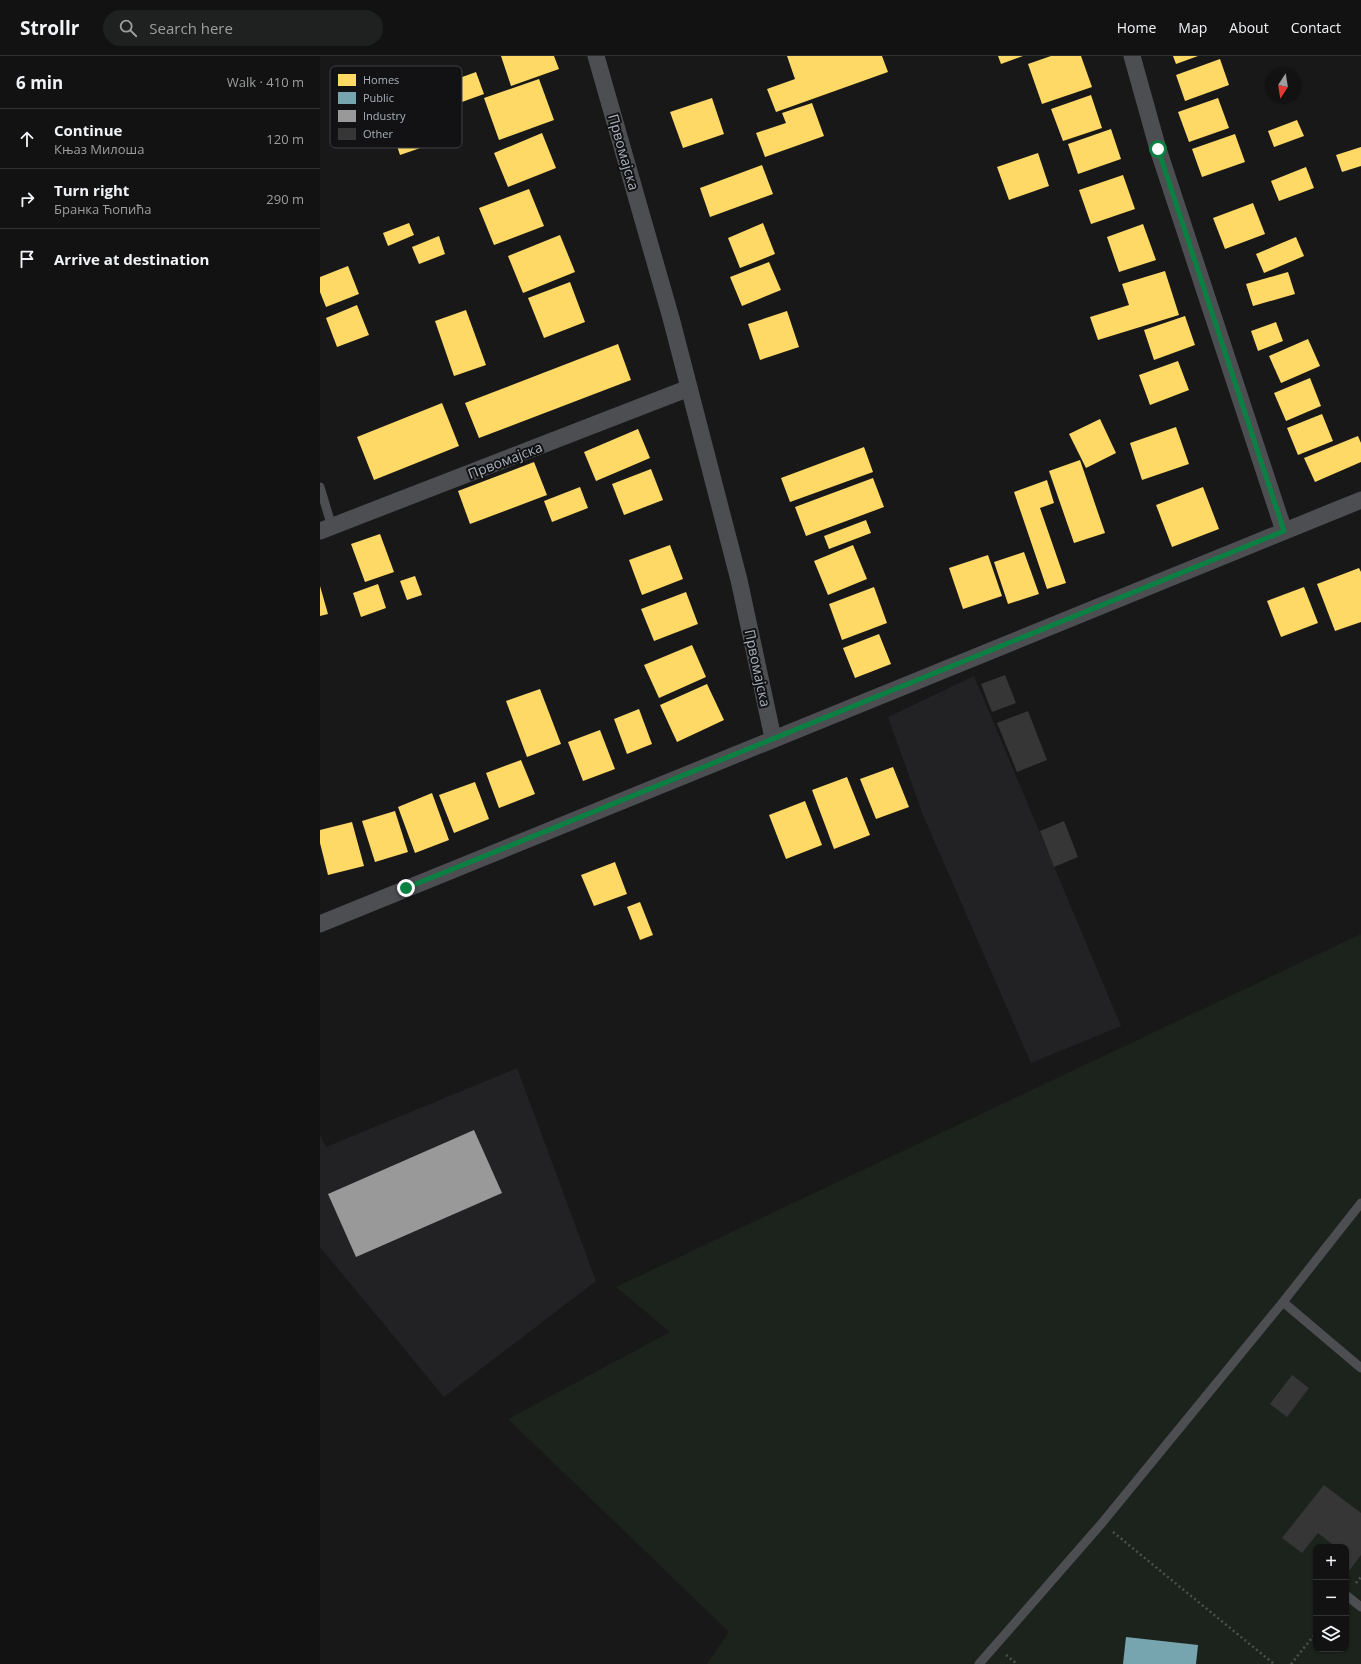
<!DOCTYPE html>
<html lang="en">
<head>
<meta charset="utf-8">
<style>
  :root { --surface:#121212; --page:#1f2020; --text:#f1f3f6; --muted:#9c9e9f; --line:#313232 }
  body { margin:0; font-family:"Open Sans",sans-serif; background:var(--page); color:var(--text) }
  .controls { position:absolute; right:12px; bottom:12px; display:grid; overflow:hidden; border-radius:8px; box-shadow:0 1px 3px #0004 }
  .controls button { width:36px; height:36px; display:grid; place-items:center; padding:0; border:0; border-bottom:1px solid var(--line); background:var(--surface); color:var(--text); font:20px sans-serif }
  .compass { position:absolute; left:945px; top:12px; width:36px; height:36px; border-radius:50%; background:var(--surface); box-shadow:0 1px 3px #0004; rotate:192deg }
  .stop { position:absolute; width:12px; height:12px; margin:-9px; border:3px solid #0b8043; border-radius:50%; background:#fff }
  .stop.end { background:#0b8043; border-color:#fff; box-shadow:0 1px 4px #0008 }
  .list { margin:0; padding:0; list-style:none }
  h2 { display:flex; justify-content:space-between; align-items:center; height:52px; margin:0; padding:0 16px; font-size:17px }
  h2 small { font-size:13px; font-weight:400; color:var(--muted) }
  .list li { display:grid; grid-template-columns:26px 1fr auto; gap:12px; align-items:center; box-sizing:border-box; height:60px; padding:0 16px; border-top:1px solid var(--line) }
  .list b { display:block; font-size:15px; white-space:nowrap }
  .list p { margin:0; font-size:13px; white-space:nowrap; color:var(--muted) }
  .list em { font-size:13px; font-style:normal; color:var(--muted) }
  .icon { flex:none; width:22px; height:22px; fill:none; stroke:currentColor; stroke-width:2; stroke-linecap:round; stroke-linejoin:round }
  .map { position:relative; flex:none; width:1041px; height:1608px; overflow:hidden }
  header { display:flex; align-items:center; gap:24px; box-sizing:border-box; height:56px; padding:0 20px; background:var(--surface); border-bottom:1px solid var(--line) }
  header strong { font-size:19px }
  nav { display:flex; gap:22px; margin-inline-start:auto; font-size:14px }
  .search { width:280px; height:36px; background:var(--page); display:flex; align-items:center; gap:10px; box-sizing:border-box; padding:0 14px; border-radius:22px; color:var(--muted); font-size:15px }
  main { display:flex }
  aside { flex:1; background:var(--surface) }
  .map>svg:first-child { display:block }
</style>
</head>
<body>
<header>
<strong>Strollr</strong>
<div class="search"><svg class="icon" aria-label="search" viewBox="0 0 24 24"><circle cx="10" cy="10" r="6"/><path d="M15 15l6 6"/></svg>Search here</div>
<nav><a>Home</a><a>Map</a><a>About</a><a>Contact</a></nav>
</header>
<main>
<aside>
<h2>6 min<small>Walk · 410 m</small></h2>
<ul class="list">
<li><svg class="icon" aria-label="ahead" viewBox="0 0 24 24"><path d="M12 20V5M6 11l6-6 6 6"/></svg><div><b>Continue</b><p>Књаз Милоша</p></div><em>120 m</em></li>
<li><svg class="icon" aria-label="right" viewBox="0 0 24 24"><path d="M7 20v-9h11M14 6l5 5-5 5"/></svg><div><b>Turn right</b><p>Бранка Ћопића</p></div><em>290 m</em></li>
<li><svg class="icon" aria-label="arrive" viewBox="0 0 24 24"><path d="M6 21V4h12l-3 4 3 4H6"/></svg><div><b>Arrive at destination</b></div></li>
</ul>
</aside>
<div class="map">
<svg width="1041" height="1608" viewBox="0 0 1041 1608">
  <rect width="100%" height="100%" fill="#181818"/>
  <!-- built -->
  <g fill="#222224">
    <path d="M654,620l147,350 -90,37 -108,-248 -35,-98z"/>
    <path d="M197,1012l79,213 -152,116 -124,-150v-112l6,12z"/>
  </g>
  <!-- green -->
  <path fill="#1b231c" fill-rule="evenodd" d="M1041,878v730h-654l22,-32 -221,-213 162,-87 -54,-45zM996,1491h30v102h-30z"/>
  <!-- homes -->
  <g fill="#ffd966">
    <path d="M181,0h53l5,13 -48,17z"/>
    <path d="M467,0h95l6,16 -112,40 -9,-23 28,-10z"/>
    <path d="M678,0h25l-22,8z"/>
    <path d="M731,0h30l11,31 -50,17 -14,-40z"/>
    <path d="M853,0h25l-22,8z"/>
    <path d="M900,3l9,26 -44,16 -9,-26z"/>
    <path d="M156,16l8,22 -69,25 -8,-22z"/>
    <path d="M219,23l15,41 -55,20 -15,-42z"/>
    <path d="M771,39l11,33 -39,13 -12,-32z"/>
    <path d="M392,42l12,36 -41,14 -13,-36z"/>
    <path d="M898,42l11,30 -40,14 -11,-30z"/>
    <path d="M492,47l12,33 -59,21 -9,-24 30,-10 -4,-10z"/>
    <path d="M104,64l8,24 -32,11 -8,-24z"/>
    <path d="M977,64l7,16 -30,11 -6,-16z"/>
    <path d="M791,73l10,30 -43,15 -10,-30z"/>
    <path d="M222,77l14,35 -48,19 -14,-34z"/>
    <path d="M915,78l10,28 -43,15 -10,-28z"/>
    <path d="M1041,91v19l-19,6 -6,-17z"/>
    <path d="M718,97l11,33 -40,14 -12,-33z"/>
    <path d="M442,109l11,29 -63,23 -10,-29z"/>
    <path d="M986,111l8,21 -35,13 -8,-20z"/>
    <path d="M803,119l12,34 -44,15 -12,-34z"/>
    <path d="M209,133l15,37 -50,19 -15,-37z"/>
    <path d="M933,147l12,31 -40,15 -12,-31z"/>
    <path d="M89,167l5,12 -26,11 -5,-13z"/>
    <path d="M443,167l12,31 -35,14 -12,-30z"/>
    <path d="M823,168l13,36 -37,12 -12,-35z"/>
    <path d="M240,179l15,37 -52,21 -15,-37z"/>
    <path d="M119,180l6,18 -26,10 -7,-17z"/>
    <path d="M976,181l8,19 -40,17 -8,-19z"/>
    <path d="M449,206l12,28 -39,16 -12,-29z"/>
    <path d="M28,210l11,28 -33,13 -6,-15v-15z"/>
    <path d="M845,215l14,44 -81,25 -8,-23 39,-12 -7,-21z"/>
    <path d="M968,216l7,22 -42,12 -7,-22z"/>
    <path d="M250,226l15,40 -41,16 -16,-40z"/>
    <path d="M37,249l12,30 -32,12 -11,-29z"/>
    <path d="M146,254l20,55 -32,11 -19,-55z"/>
    <path d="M467,255l12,36 -39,13 -12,-36z"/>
    <path d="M865,260l10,29 -41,15 -10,-30z"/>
    <path d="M956,266l7,19 -25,10 -7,-20z"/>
    <path d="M988,283l12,27 -39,17 -12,-27z"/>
    <path d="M298,288l13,36 -152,58 -14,-35z"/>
    <path d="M858,305l11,29 -39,15 -11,-30z"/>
    <path d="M990,322l11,28 -35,15 -12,-28z"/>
    <path d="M122,347l17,43 -85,34 -17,-43z"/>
    <path d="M1002,358l11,27 -35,14 -11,-27z"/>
    <path d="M780,363l16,34 -30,15 -17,-34z"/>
    <path d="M856,371l13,37 -47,16 -12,-37z"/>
    <path d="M318,373l12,29 -54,23 -12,-29z"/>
    <path d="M1038,380l3,7v19l-46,20 -11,-24z"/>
    <path d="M544,391l9,25 -83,30 -9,-24z"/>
    <path d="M760,404l25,73 -31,10 -25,-72z"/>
    <path d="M214,406l13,33 -77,29 -12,-33z"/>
    <path d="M331,413l12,31 -39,15 -12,-31z"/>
    <path d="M553,422l11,29 -78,29 -11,-29z"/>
    <path d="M727,424l7,23 -14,5 26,75 -19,6 -33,-97z"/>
    <path d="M260,431l8,21 -36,14 -8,-21z"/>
    <path d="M883,431l16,42 -47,18 -16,-42z"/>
    <path d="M546,464l5,13 -42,16 -5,-13z"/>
    <path d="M60,478l14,38 -29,10 -14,-38z"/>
    <path d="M350,489l13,34 -41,16 -13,-35z"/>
    <path d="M533,489l14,34 -39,16 -14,-34z"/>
    <path d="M704,496l15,42 -31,10 -14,-42z"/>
    <path d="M668,499l14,41 -39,13 -14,-41z"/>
    <path d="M1039,512l2,4v50l-26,9 -18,-47z"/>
    <path d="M95,520l7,19 -15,5 -7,-19z"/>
    <path d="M58,528l8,24 -25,9 -8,-24z"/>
    <path d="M0,530l8,28 -8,2z"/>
    <path d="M554,531l13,36 -45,17 -13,-36z"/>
    <path d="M984,531l14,36 -37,14 -14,-36z"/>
    <path d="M366,536l12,32 -44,17 -13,-32z"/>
    <path d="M559,578l12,30 -36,14 -12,-30z"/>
    <path d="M372,589l14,32 -47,21 -15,-33z"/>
    <path d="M387,628l17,36 -47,22 -17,-37z"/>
    <path d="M220,633l21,55 -34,13 -21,-56z"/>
    <path d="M319,653l13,35 -25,10 -13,-35z"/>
    <path d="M280,674l15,39 -32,12 -15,-39z"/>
    <path d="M201,704l14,34 -36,14 -13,-35z"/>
    <path d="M573,711l16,40 -33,12 -16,-40z"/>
    <path d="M527,721l23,58 -36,14 -22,-59z"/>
    <path d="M155,726l14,37 -35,14 -15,-38z"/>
    <path d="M112,737l17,47 -34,13 -17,-46z"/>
    <path d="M485,745l17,44 -36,14 -17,-44z"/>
    <path d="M75,755l13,41 -33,10 -13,-41z"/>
    <path d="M32,766l12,44 -36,9 -8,-32v-13z"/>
    <path d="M295,806l12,32 -33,12 -13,-31z"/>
    <path d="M320,846l13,33 -13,5 -13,-33z"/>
  </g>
  <!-- public -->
  <path fill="#76a5af" d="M806,1581l72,8 -2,19h-73z"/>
  <!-- industry -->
  <path fill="#999" d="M154,1074l28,63 -146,64 -28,-63z"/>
  <!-- building -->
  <g fill="#363637">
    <path d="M685,619l11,28 -24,9 -11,-28z"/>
    <path d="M708,655l19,49 -30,12 -20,-49z"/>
    <path d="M744,765l14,36 -24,10 -14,-36z"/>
    <path d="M972,1319l17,13 -22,29 -17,-13z"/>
    <path d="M1004,1429l37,28v42l-15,20v-28h-10l-18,-14 -16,20 -20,-15z"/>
  </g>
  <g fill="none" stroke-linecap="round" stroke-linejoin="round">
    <!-- path -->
    <g stroke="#4e4f53" stroke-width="2.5" stroke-dasharray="2 3" stroke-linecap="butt">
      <path d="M793,1476l161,132"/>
      <path d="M1036,1527l5,-6"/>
      <path d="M686,1599l11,9"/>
      <path d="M971,1608l25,-31"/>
    </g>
    <!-- lane -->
    <g stroke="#4c4e51" stroke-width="9">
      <path d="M0,431l12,40"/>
      <path d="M963,1246l78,-99"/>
      <path d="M1026,1539l15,12"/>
      <path d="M659,1608l123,-141 181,-221 78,66"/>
    </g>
    <!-- street -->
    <g stroke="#4c4e51" stroke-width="17">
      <path d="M276,0l75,262 68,262 34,158"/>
      <path d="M812,0l26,93 126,382"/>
      <path d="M0,475l369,-143"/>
      <path d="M0,868l1041,-424"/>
    </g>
  </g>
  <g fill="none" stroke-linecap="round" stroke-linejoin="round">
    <!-- route -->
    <path stroke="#0b8043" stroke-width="5" d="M86,832l878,-357 -126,-382"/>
  </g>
  <g text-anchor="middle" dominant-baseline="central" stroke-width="4" stroke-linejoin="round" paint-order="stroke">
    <!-- street labels -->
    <g font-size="14" fill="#a8b0ba" stroke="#121214">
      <text transform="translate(304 96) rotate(74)">Првомајска</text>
      <text transform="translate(185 404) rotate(-21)">Првомајска</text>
      <text transform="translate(438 612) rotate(78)">Првомајска</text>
    </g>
  </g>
  <!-- legend -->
  <rect x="10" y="10" width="132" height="82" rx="6" fill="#121214" stroke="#3f4146" stroke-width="1"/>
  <rect x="18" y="18" width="18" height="12" fill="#ffd966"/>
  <rect x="18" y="36" width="18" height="12" fill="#76a5af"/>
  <rect x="18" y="54" width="18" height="12" fill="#999"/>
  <rect x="18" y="72" width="18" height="12" fill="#363637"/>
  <g font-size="11" fill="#a8b0ba">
    <text x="43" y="28">Homes</text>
    <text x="43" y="46">Public</text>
    <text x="43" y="64">Industry</text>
    <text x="43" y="82">Other</text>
  </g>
</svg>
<div class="controls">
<button>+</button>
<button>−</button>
<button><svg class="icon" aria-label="layers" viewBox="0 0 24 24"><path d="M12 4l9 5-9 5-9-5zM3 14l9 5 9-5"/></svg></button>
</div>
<svg class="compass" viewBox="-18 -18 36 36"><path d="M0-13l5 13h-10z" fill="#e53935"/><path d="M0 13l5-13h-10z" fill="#9c9e9f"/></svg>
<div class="stop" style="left:838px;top:93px"></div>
<div class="stop end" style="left:86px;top:832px"></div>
</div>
</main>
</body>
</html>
